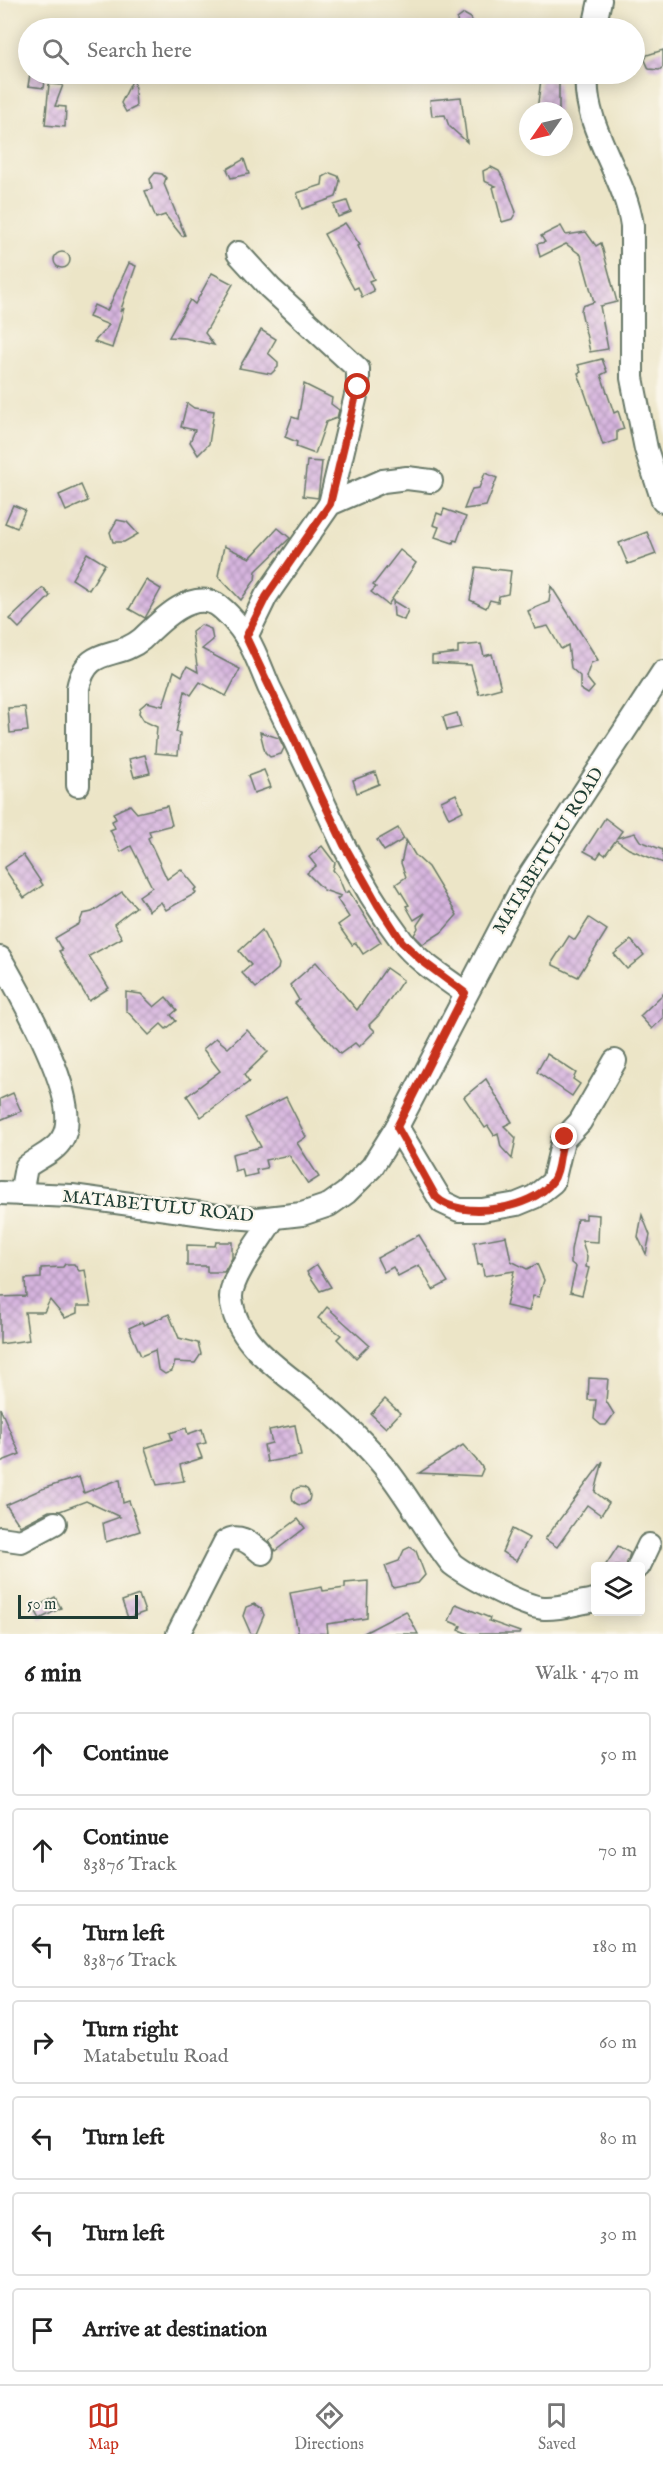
<!DOCTYPE html>
<html lang="en">
<head>
<meta charset="utf-8">
<style>
  :root { --surface:#fff; --page:#f2f2f2; --text:#222; --muted:#767676; --line:#e0e0e0; --accent:#c8321e }
  body { margin:0; font-family:"IM FELL English",serif; background:var(--page); color:var(--text) }
  .controls { position:absolute; right:18px; bottom:18px; display:grid; overflow:hidden; border-radius:6px; box-shadow:0 3px 15px #0003 }
  .controls button { width:54px; height:54px; display:grid; place-items:center; padding:0; border:0; border-bottom:2px solid var(--line); background:var(--surface); color:var(--text); font:30px sans-serif }
  .compass { position:absolute; left:519px; top:102px; width:54px; height:54px; border-radius:50%; background:var(--surface); box-shadow:0 3px 15px #0003; rotate:236deg }
  .scale { position:absolute; left:18px; bottom:15px; width:120px; box-sizing:border-box; padding-left:6px; border:3px solid #1f3d34; border-top:0; font-size:16px; line-height:21px; white-space:nowrap; color:#1f3d34; -webkit-text-stroke:4px #fbf7ec; paint-order:stroke }
  .stop { position:absolute; width:18px; height:18px; margin:-14px; border:4px solid #c8321e; border-radius:50%; background:#fff }
  .stop.end { background:#c8321e; border-color:#fff; box-shadow:0 2px 6px #0008 }
  .list { margin:0; padding:0; list-style:none }
  h2 { display:flex; justify-content:space-between; align-items:center; height:78px; margin:0; padding:0 24px; font-size:26px }
  h2 small { font-size:20px; font-weight:400; color:var(--muted) }
  .list li { display:grid; grid-template-columns:39px 1fr auto; gap:18px; align-items:center; box-sizing:border-box; height:84px; margin:0 12px 12px; padding:0 12px; border:2px solid var(--line); border-radius:6px }
  .list b { display:block; font-size:22px; white-space:nowrap }
  .list p { margin:0; font-size:20px; white-space:nowrap; color:var(--muted) }
  .list em { font-size:20px; font-style:normal; color:var(--muted) }
  .icon { flex:none; width:33px; height:33px; fill:none; stroke:currentColor; stroke-width:2; stroke-linecap:round; stroke-linejoin:round }
  .map { position:relative; flex:none; width:663px; height:1634px; overflow:hidden }
  .search { position:absolute; background:var(--surface); box-shadow:0 3px 15px #0003; left:18px; right:18px; top:18px; height:66px; display:flex; align-items:center; gap:15px; box-sizing:border-box; padding:0 21px; border-radius:33px; color:var(--muted); font-size:22px }
  .sheet { height:750px; background:var(--surface) }
  nav { display:flex; justify-content:space-around; align-items:center; box-sizing:border-box; height:84px; border-top:2px solid var(--line); background:var(--surface); font-size:16px; color:var(--muted) }
  nav a { display:grid; justify-items:center; gap:3px }
  nav .on { color:var(--accent) }
  .map>svg:first-child { display:block }
</style>
</head>
<body>
<div class="map">
<svg width="663" height="1634" viewBox="0 0 663 1634">
  <defs>
    <pattern id="building-cross-hatch" width="8" height="8" patternUnits="userSpaceOnUse" patternTransform="scale(1.5)"><rect width="8" height="8" fill="#d7b5df"/><path d="M0 0l8 8M0 8l8-8" fill="none" stroke="#ae94b6"/></pattern>
  </defs>
  <rect width="100%" height="100%" fill="#fbf7ec"/>
  <filter id="ink" filterUnits="userSpaceOnUse"><feTurbulence type="fractalNoise" baseFrequency=".0167" numOctaves="2"/><feDisplacementMap in="SourceGraphic" scale="12" xChannelSelector="R" yChannelSelector="G"/><feConvolveMatrix kernelMatrix="1 2 1 2 8 2 1 2 1" color-interpolation-filters="sRGB"/></filter>
  <filter id="wash" filterUnits="userSpaceOnUse"><feTurbulence type="fractalNoise" baseFrequency=".008" numOctaves="4" result="noise"/><feDisplacementMap in="SourceGraphic" scale="24" xChannelSelector="R" yChannelSelector="G"/><feGaussianBlur stdDeviation="1.35" result="paint"/><feColorMatrix in="noise" values="0 0 0 0 0 0 0 0 0 0 0 0 0 0 0 0 0 1.4 0 .05"/><feComposite in="paint" operator="in"/></filter>
  <g filter="url(#wash)">
    <rect width="100%" height="100%" fill="#ece5c7"/>
    <g id="blocks">
      <!-- building -->
      <g fill="url(#building-cross-hatch)">
        <path d="M464,14l7,4 4,10h-17l-1,-9z"/>
        <path d="M663,50v17l-4,3 -10,-1 -4,-9 2,-5z"/>
        <path d="M30,74h16l-2,14 -16,-2z"/>
        <path d="M134,77l2,30 -10,5 -5,-9z"/>
        <path d="M541,79l18,4v28h-22z"/>
        <path d="M49,84l14,1 -8,21 11,1 -1,20 -20,-2z"/>
        <path d="M461,97l6,45 -18,-16 -4,-11 -13,1 -2,-16z"/>
        <path d="M244,159l5,15 -18,4 -4,-9z"/>
        <path d="M491,167l8,4 6,11 11,30 -4,7 -10,3 -9,-35 3,-1 -12,-5 -1,-10z"/>
        <path d="M155,173l7,1 4,4 -2,6 21,51 -3,1 -17,-21 -9,3 -11,-27 7,-2 -2,-10z"/>
        <path d="M330,173l8,3 2,5 -4,16 -34,12 -5,-16 25,-8 1,-8z"/>
        <path d="M347,201l4,11 -13,5 -4,-12z"/>
        <path d="M345,223l15,22 -2,1 16,33 -5,2 5,10 -12,6 -4,-10 -4,2 -30,-55z"/>
        <path d="M561,226l5,9 20,-3 10,14 5,-3 16,59 -17,4 8,43 -18,3 -9,-41 1,-5 12,-4 -13,-47 -15,-11 -26,13 -3,-13 8,-2 -4,-6z"/>
        <circle cx="62" cy="260" r="8"/>
        <path d="M129,263l7,3 -16,46 4,-4 -12,40 -18,-6 15,-17 -20,-8 5,-12 13,6z"/>
        <path d="M212,273l21,11 -28,49 9,12 -29,-7 -16,-1 21,-37 5,4z"/>
        <path d="M261,330l15,9 -8,14 10,9v5l-7,7 -32,-6z"/>
        <path d="M602,359l5,13 -6,3 13,38 4,-2 6,18 -7,2v9l-14,5 -25,-72 3,-1 -3,-7z"/>
        <path d="M304,384l28,14 -1,6 8,6 -2,8 -11,4 -11,32 -19,-7 1,-5 -12,-5 7,-20 6,2z"/>
        <path d="M187,403l7,5 20,3 -5,33 -11,11 -8,-13 5,-12 -14,-3z"/>
        <path d="M307,461l15,1 -4,36 -15,-2z"/>
        <path d="M485,473l12,5 -11,28 -22,3 8,-20 7,-1z"/>
        <path d="M81,485l7,16 -22,10 -7,-16z"/>
        <path d="M13,505l12,5 -8,18 -12,-5z"/>
        <path d="M444,509l22,8 -9,24 -3,-1 -1,3 -18,-6 4,-10 -6,-2 4,-12 5,2z"/>
        <path d="M117,520l10,2 11,12 -14,8h-11l-3,-10z"/>
        <path d="M278,528l12,10 -34,33 -1,9 -14,20 -23,-24 6,-30 26,12z"/>
        <path d="M647,532l9,22 -28,10 -9,-21z"/>
        <path d="M400,550l16,13 -28,42 -17,-13 5,-5 -3,-2z"/>
        <path d="M87,553l18,11 -16,26 -17,-11z"/>
        <path d="M476,567l35,4 -3,23 -9,2 -1,6 -8,-2 -4,8 -16,-8z"/>
        <path d="M146,580l15,9 -16,29 -16,-9z"/>
        <path d="M551,586l47,74 -7,3 -5,14 8,10 -6,7 -8,-5v-13l-9,-8 -3,-23 -7,4 -13,-23 -13,3 -7,-18 21,-9z"/>
        <path d="M43,588l7,8 -31,32 -9,-9z"/>
        <path d="M393,601l15,9 -4,10 -10,-4z"/>
        <path d="M201,625l10,4 2,11 -11,9 38,20 -14,27 -26,-14 -9,13 -6,-4 -9,41 4,1 -2,22 -23,-2 2,-26 -13,-6 -5,-8 1,-5 7,-6 16,4 11,-35 8,5 5,-10 11,6 -6,-40z"/>
        <path d="M481,644l3,12 8,-2 9,34 -22,6 -8,-29 -39,-2v-7l26,-3v-7z"/>
        <path d="M25,707l3,24 -18,2 -2,-25z"/>
        <path d="M457,713l4,14 -14,3 -4,-13z"/>
        <path d="M260,732l19,6 5,10 -3,6 -11,3 -5,-5z"/>
        <path d="M145,755l5,18 -16,4 -5,-18z"/>
        <path d="M264,770l7,17 -17,6 -6,-17z"/>
        <path d="M375,772l4,12 -22,9 -4,-13z"/>
        <path d="M456,794l7,17 -14,7 -8,-17z"/>
        <path d="M130,805l7,8 30,-7 5,19 -23,6 2,5 -3,2 19,41 14,-10 16,19 -3,2 2,3 -30,17 -5,-8 -12,9 -10,-15 13,-9 -21,-41 -10,6 -11,-22 5,-2 -3,-7 4,-2 -3,-6z"/>
        <path d="M605,818l17,13 -5,7 18,-5 5,8 23,9v13l-34,-14 -13,-9 -11,15 -4,-3 -4,6 -13,-7z"/>
        <path d="M398,828l6,11 -20,12 -7,-11z"/>
        <path d="M406,840l9,15 13,12 29,48 -15,17 -19,12 -9,-9 4,-7 -1,-3 8,-12 -11,7 -8,-14 3,-1 -13,-21 10,-7 -5,-14z"/>
        <path d="M322,846l13,17 -2,7 5,6 7,17 4,-2 32,51 -18,12 -7,-11 -4,2 -14,-20 11,-8 -12,-18 4,-3 -17,-6 -17,-17 9,-7 -7,-9z"/>
        <path d="M23,855l20,30 -19,13 -20,-30z"/>
        <path d="M122,892l14,15 -22,17 8,14 -33,18 20,32 -20,13 -30,-50 3,-1 -7,-12 24,-14 4,-10 9,-2z"/>
        <path d="M589,918l18,12 -29,47 -25,-12v-4l16,-25 6,4z"/>
        <path d="M262,930l17,34 -1,5 -22,19 -14,-15 9,-8 -12,-14z"/>
        <path d="M631,940l13,15 -17,14 -13,-15z"/>
        <path d="M316,962l41,48 29,-42 17,12 -24,35 -10,10 6,6 -16,16 -4,-4 -15,11 -45,-51 4,-3 -9,-15z"/>
        <path d="M126,992l15,2 13,13 12,-10 11,13 -6,5 5,6 -10,8 -5,-5 -12,11 -23,-25z"/>
        <path d="M663,994v24l-11,11 -12,-13z"/>
        <path d="M247,1030l21,22 -24,23 5,7 -48,35 -14,-21 33,-25 -17,-22 13,-11 12,10z"/>
        <path d="M547,1054l29,19 -3,6 7,5 -8,12 -35,-24z"/>
        <path d="M486,1079l26,43 -8,4 12,12 -4,21 -11,-12 -3,-14 -4,2 -6,-9 -3,2 -21,-31z"/>
        <path d="M13,1093l8,18 -21,9v-21z"/>
        <path d="M286,1097l20,40 -9,6 22,34 -11,7 -19,-29 -24,5 2,8 -11,2 1,4 -13,3 -2,-8 -7,2 -3,-17 29,-7 -16,-29z"/>
        <path d="M586,1214l13,1 -1,27 -16,-1 5,16 -1,10 3,1 -7,27 -12,-3 6,-25 -5,-4v-13l6,-31h9z"/>
        <path d="M642,1215l8,20 -4,19 -8,-17z"/>
        <path d="M419,1235l29,47 -15,8 -14,-25 -21,11 -5,-9 -9,5 -7,-14z"/>
        <path d="M506,1236l5,25 16,8 10,-5 7,16 -5,17 -6,-1 -4,15 -23,-5 8,-35 -30,5 -2,-12 -4,1 -4,-23z"/>
        <path d="M216,1242h16v16l-8,14h-17v-6h-20v-21l28,1z"/>
        <path d="M65,1264h9l5,7 6,-1 6,36h-14v7l-12,5 -15,-18 -6,12h-19l4,28 -29,4v-47l26,-1 -1,-17 16,-1v-10l22,-1z"/>
        <path d="M317,1265l14,22 -11,4 -13,-19z"/>
        <path d="M327,1307l42,38 -13,13 -19,-19 4,-4 -23,-17z"/>
        <path d="M169,1314l10,24 19,5 3,11 -6,9 -20,-1 -3,9 -7,3 -7,-5 -3,-19 -14,6 -12,-28 13,-6 2,3z"/>
        <path d="M589,1378l19,1 -2,22 8,13 -8,11h-5l-7,-6 2,-19h-8z"/>
        <path d="M385,1399l15,14 -14,15 -15,-14z"/>
        <path d="M0,1408l20,46 -20,8z"/>
        <path d="M295,1425l6,31 -34,6 -3,-17 8,-2 -3,-13z"/>
        <path d="M186,1428l2,6 14,-5 4,14 -9,2 5,13 -22,7 4,16 -27,4 -12,-37 27,-9 -2,-6z"/>
        <path d="M463,1445l17,19 3,5 -3,7 -61,-3z"/>
        <path d="M603,1461l-8,31 14,11 -8,12 -14,-10 -30,42 -12,-8z"/>
        <path d="M79,1477l5,16 36,-14 3,24 6,-2 11,30 -34,11 -3,-19 17,-6 -34,-16 -26,10h-11l-29,15 -14,-21 36,-16z"/>
        <circle cx="301" cy="1496" r="9"/>
        <path d="M298,1519l7,9 -30,23 -6,-10z"/>
        <path d="M512,1529l17,9 -13,23 -14,-9z"/>
        <path d="M618,1546l12,7 -4,13h-21z"/>
        <path d="M410,1547l6,4 9,24 -7,8 -25,5 -8,-22 14,-5 5,-11z"/>
        <path d="M368,1581l-1,37 -40,6 1,10 -30,-2 -8,-39 32,-6 1,4 22,-3v-5z"/>
        <path d="M139,1595l6,17 -17,6 -6,-17z"/>
        <path d="M55,1597l6,11 -21,11 -6,-11z"/>
        <path d="M254,1604l7,4 3,7 -8,19h-5l-8,-18 3,-9z"/>
        <path d="M456,1604l34,14 -1,3 31,11 -1,2h-50l-10,-4 2,-4 -12,-5z"/>
        <path d="M406,1611l12,23h-56z"/>
      </g>
    </g>
  </g>
  <g filter="url(#ink)">
    <use href="#blocks" fill-opacity="0" stroke="#677867" stroke-width="1.5"/>
    <g fill="none" stroke-linecap="round" stroke-linejoin="round">
      <!-- minor casing -->
      <g stroke="#677867" stroke-width="26">
        <g id="minor">
          <path d="M594,28l6,-28"/>
          <path d="M587,74c-5,53 38,100 45,152v152l14,71 17,52"/>
          <path d="M238,253l32,35 88,81v18l-28,117"/>
          <path d="M246,637l20,-41 64,-92 53,-23 24,-3 24,3"/>
          <path d="M78,785v-97c9,-44 38,-27 64,-49 17,-16 47,-49 74,-35 11,7 24,23 31,34 9,15 15,33 22,49 26,52 49,105 74,157 16,33 37,68 59,97 16,21 42,36 63,52"/>
          <path d="M0,958c19,34 85,146 62,181 -7,13 -25,19 -36,28l-5,27"/>
          <path d="M397,1127l45,75 17,8h23l35,-6 17,-7 19,-15 10,-42 17,-18 35,-61"/>
          <path d="M0,1193l72,3 146,20 40,3 44,-5 27,-9 17,-12 26,-26 25,-40 127,-243 139,-212"/>
          <path d="M273,1219c-11,18 -43,58 -42,79 5,48 53,73 86,102 25,22 53,47 73,74 22,29 39,61 62,90 17,13 72,43 92,44 17,1 35,-6 52,-8"/>
          <path d="M0,1538l21,3 34,-18"/>
          <path d="M639,1566l10,-21"/>
          <path d="M178,1634l47,-92c14,-10 26,2 37,11"/>
        </g>
      </g>
      <!-- minor -->
      <use href="#minor" stroke="#fff" stroke-width="22"/>
    </g>
  </g>
  <g fill="none" stroke-linecap="round" stroke-linejoin="round" filter="url(#ink)">
    <!-- route -->
    <path stroke="#c8321e" stroke-width="8" d="M358,387l-28,117 -64,93 -20,40 98,208 34,60 24,37 19,18 44,33 -68,134 39,70c24,24 97,12 116,-15 9,-12 6,-31 13,-45"/>
  </g>
  <g text-anchor="middle" dominant-baseline="central" stroke-width="4.5" stroke-linejoin="round" paint-order="stroke">
    <!-- street labels -->
    <g font-size="18" fill="#1f3d34" stroke="#fbf7ec">
      <text transform="translate(549 851) rotate(-58)">MATABETULU ROAD</text>
      <text transform="translate(158 1207) rotate(6)">MATABETULU ROAD</text>
    </g>
  </g>
</svg>
<div class="controls">
<button><svg class="icon" aria-label="layers" viewBox="0 0 24 24"><path d="M12 4l9 5-9 5-9-5zM3 14l9 5 9-5"/></svg></button>
</div>
<svg class="compass" viewBox="-18 -18 36 36"><path d="M0-13l5 13h-10z" fill="#e53935"/><path d="M0 13l5-13h-10z" fill="#767676"/></svg>
<div class="scale">50 m</div>
<div class="stop" style="left:358px;top:387px"></div>
<div class="stop end" style="left:565px;top:1137px"></div>
<div class="search"><svg class="icon" aria-label="search" viewBox="0 0 24 24"><circle cx="10" cy="10" r="6"/><path d="M15 15l6 6"/></svg>Search here</div>
</div>
<section class="sheet">
<h2>6 min<small>Walk · 470 m</small></h2>
<ul class="list">
<li><svg class="icon" aria-label="ahead" viewBox="0 0 24 24"><path d="M12 20V5M6 11l6-6 6 6"/></svg><div><b>Continue</b></div><em>50 m</em></li>
<li><svg class="icon" aria-label="ahead" viewBox="0 0 24 24"><path d="M12 20V5M6 11l6-6 6 6"/></svg><div><b>Continue</b><p>83876 Track</p></div><em>70 m</em></li>
<li><svg class="icon" aria-label="left" viewBox="0 0 24 24"><path d="M17 20v-9H6M10 6l-5 5 5 5"/></svg><div><b>Turn left</b><p>83876 Track</p></div><em>180 m</em></li>
<li><svg class="icon" aria-label="right" viewBox="0 0 24 24"><path d="M7 20v-9h11M14 6l5 5-5 5"/></svg><div><b>Turn right</b><p>Matabetulu Road</p></div><em>60 m</em></li>
<li><svg class="icon" aria-label="left" viewBox="0 0 24 24"><path d="M17 20v-9H6M10 6l-5 5 5 5"/></svg><div><b>Turn left</b></div><em>80 m</em></li>
<li><svg class="icon" aria-label="left" viewBox="0 0 24 24"><path d="M17 20v-9H6M10 6l-5 5 5 5"/></svg><div><b>Turn left</b></div><em>30 m</em></li>
<li><svg class="icon" aria-label="arrive" viewBox="0 0 24 24"><path d="M6 21V4h12l-3 4 3 4H6"/></svg><div><b>Arrive at destination</b></div></li>
</ul>
</section>
<nav>
<a class="on"><svg class="icon" aria-label="map" viewBox="0 0 24 24"><path d="M3 6l6-2 6 2 6-2v14l-6 2-6-2-6 2zM9 4v14M15 6v14"/></svg>Map</a>
<a><svg class="icon" aria-label="directions" viewBox="0 0 24 24"><path d="M12 3l9 9-9 9-9-9zM9 14v-3h6M13 9l2 2-2 2"/></svg>Directions</a>
<a><svg class="icon" aria-label="saved" viewBox="0 0 24 24"><path d="M7 4h10v16l-5-4-5 4z"/></svg>Saved</a>
</nav>
</body>
</html>
